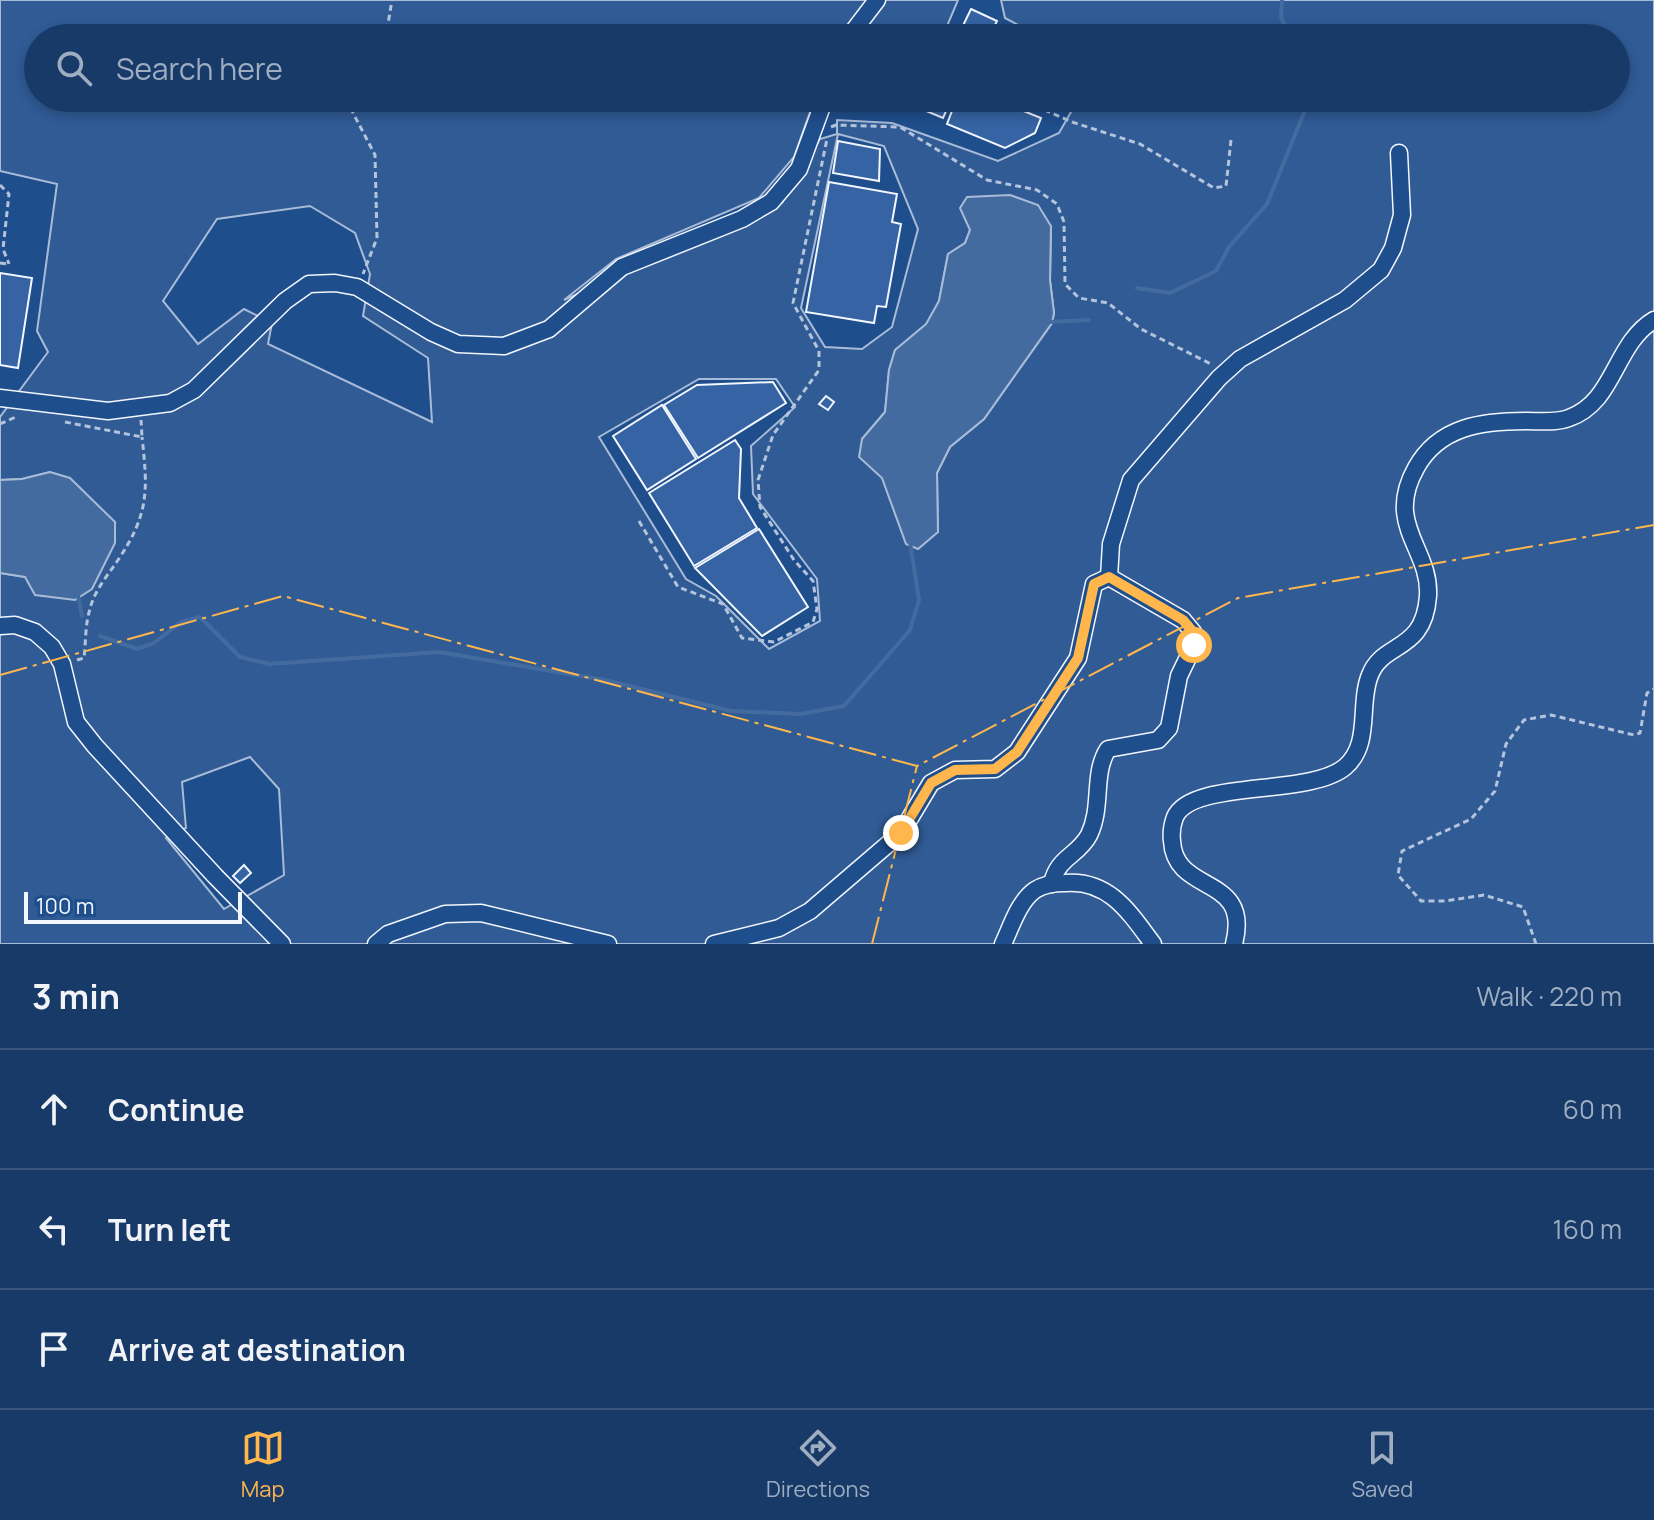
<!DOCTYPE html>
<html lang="en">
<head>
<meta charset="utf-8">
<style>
  :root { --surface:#173a69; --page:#244571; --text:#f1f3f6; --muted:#9eadc0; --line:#36547d; --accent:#ffb74d }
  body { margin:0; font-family:Manrope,sans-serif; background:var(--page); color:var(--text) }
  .scale { position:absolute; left:24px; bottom:20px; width:218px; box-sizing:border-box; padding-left:8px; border:4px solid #f2f6ff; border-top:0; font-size:22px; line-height:28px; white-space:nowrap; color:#f2f6ff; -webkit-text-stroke:6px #1f4e8c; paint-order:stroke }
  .stop { position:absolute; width:24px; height:24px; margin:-18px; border:6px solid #ffb74d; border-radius:50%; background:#fff }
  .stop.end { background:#ffb74d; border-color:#fff; box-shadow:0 2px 8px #0008 }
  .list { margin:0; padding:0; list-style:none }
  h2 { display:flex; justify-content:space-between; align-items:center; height:104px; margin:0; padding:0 32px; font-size:34px }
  h2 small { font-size:26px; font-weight:400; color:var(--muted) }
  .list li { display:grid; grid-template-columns:52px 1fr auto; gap:24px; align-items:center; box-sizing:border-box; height:120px; padding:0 32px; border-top:2px solid var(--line) }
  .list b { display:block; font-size:30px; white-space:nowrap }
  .list em { font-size:26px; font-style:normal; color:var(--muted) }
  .icon { flex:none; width:44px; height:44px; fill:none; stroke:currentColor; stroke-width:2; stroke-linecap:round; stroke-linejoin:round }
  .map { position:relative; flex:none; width:1654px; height:944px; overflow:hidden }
  .search { position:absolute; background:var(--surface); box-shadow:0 4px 12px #0003; left:24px; right:24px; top:24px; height:88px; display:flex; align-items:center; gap:20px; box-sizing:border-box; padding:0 28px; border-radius:44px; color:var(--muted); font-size:30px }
  .sheet { height:464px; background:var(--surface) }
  nav { display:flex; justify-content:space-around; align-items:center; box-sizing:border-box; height:112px; border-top:2px solid var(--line); background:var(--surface); font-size:22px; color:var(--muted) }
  nav a { display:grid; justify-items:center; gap:4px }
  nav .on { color:var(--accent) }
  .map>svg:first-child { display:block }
</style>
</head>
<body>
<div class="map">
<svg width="1654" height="944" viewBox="0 0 1654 944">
  <rect width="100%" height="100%" fill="#1f4e8c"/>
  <!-- built -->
  <path fill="#305b95" stroke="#a8bbd7" stroke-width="2" fill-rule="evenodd" d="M0,0h958l-16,38h-904v60h777l-21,59 -35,41 -143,61 -52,41 218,-97 38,-64 17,-5v-14l55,3 106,38 61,-28 20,-35h537v-60h-573l-38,-20 -4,-18h653v944h-1654v-371l25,4 90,-54 -65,-51 -28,7 -22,1v-63l48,-65 -11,-21 20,-147 -57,-13zM838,134l46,12 34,83 -26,98 -30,22 -37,-2 -24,-39zM310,206l45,27 15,41 -7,42 65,42 4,64 -164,-78 4,-21 -28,-14 -46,35 -35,-43 54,-82zM1051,226l-1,54 4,33 -2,10 -68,96 -34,28 -13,26 1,59 -32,11 -24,-66 -20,-38 23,-27 4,-42 6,-20 32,-26 12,-23 9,-47 17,-11 5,-13zM699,379h77l19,28 -44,39 2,48 64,85 3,42 -51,28 -53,-53 -30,-17 -87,-142zM250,757l29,32 5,86 -60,34 -58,-71 20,-10 -4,-46z"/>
  <!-- water -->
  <g fill="#446ba0" stroke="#a8bbd7" stroke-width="2">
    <path d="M1010,195l28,10 13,21 -1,54 4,33 -2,10 -68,96 -34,28 -13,26 1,59 -20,17 -12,-5 -24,-66 -23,-21 3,-18 23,-27 4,-42 6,-20 31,-26 13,-23 9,-47 17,-11 5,-13 -10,-22 7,-11z"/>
    <path d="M50,472l20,6 45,44v21l-23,46 -17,11 -40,-5 -10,-18 -25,-4v-93l22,-1z"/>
  </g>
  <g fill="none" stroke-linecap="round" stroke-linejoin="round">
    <!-- stream -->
    <g stroke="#446ba0" stroke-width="4">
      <path d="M1282,0l-1,17 9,21"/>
      <path d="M1137,288l33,5 46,-22 13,-24 38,-43 43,-106"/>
      <path d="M1047,322l42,-2"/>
      <path d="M78,596l4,20"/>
      <path d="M100,636l37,13 17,-6 27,-21 19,-5 40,40 29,7 170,-12 166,28 126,31 69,3 44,-8 66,-76 9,-30 -9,-58"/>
    </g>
  </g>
  <!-- building -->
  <g fill="#3563a3" stroke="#f2f6ff" stroke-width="2">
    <path d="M971,9l26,12 -5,10 16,7h-51z"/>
    <path d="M871,98h81l-9,20 -48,-20 -3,8z"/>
    <path d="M957,98h35l49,20 -6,15 -30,15 -58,-24z"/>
    <path d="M1038,98h26l-5,10z"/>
    <path d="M838,141l42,8 -1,32 -46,-8z"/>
    <path d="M829,182l68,12 -5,28 9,2 -15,83 -9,-1 -3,17 -68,-11z"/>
    <path d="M0,273l32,5 -14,90 -18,-3z"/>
    <path d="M773,382l13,21 -88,55 -34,-53 33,-20z"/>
    <path d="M826,396l8,6 -6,8 -9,-6z"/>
    <path d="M662,405l34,54 -49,31 -34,-54z"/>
    <path d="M735,440l6,9 -2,49 18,30 -63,38 -45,-73z"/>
    <path d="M759,529l49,78 -46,29 -67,-68z"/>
    <path d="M244,865l7,8 -11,10 -7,-7z"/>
  </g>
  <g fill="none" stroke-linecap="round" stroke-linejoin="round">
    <!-- minor casing -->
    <g stroke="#f2f6ff" stroke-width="19">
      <g id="minor">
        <path d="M848,38l29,-38"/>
        <path d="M0,398l108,13 62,-8 24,-13 91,-89 24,-17 26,-1 22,4 74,45 27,12 46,2 45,-17 73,-62 120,-48 29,-17 28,-33 26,-71"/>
        <path d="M1109,577l2,-33 20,-64 88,-102 21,-19 105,-59 36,-30 12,-22 9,-33 -3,-62"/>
        <path d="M0,626l15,-1 20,7 17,15 10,17 14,58 19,24 121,131 66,67"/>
        <path d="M1052,884c5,-27 26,-28 37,-49 14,-29 3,-61 19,-86l50,-9 11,-12 10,-52 15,-31 -1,-13 -10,-12 -74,-43"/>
        <path d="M376,944l12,-10 57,-20 36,-1 127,31"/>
        <path d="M714,944l65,-16 31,-17 91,-78 30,-50 24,-13 40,-1 22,-17 61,-94 16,-74 15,-7"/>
        <path d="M1003,944c8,-17 16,-43 32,-54 9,-6 20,-7 30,-7 44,-4 65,30 88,61"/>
        <path d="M1234,944c18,-71 -59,-48 -62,-103 -1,-8 0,-16 3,-24 17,-38 134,-20 170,-50 27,-23 13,-63 25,-92 13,-34 54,-22 58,-79 3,-47 -44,-71 -12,-128 23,-42 67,-47 110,-47 14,0 30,2 43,-3 46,-16 45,-74 85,-98"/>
      </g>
    </g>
    <!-- path -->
    <g stroke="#b3c4dc" stroke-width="3" stroke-dasharray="6 4" stroke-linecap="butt">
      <path d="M869,33l12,5"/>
      <path d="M379,38l9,-14 4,-24"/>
      <path d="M352,98l-1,11 24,46 2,83 -14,36"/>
      <path d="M1017,98l55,24 68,22 74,44 12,-2 5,-46"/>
      <path d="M831,127l5,-2 64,2 87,53 50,10 20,14 7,18 1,62 14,14 29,5 33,26 72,36"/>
      <path d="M0,185l9,9 -6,55 6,15"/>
      <path d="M0,263l9,1"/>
      <path d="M65,422l77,15 -1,-17"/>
      <path d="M0,424l18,-8"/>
      <path d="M639,521l39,66 45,17 19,34 32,4 39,-20 4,-13 -4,-28 -19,-21 -34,-53 -2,-27 15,-45 46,-65v-19l-26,-48 34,-164"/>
      <path d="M77,660l7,-2c2,-16 1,-34 6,-49 4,-18 18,-34 28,-49 31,-46 30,-69 24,-123"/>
      <path d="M1536,944l-13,-37 -39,-12 -39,6h-24l-23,-26 4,-24 69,-32 24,-28 11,-47 18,-24 27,-5 83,20 6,-2 7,-40 7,-4"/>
    </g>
    <!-- minor -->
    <use href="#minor" stroke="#1f4e8c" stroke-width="16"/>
    <!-- power -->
    <g stroke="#ffb74d" stroke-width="2" stroke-dasharray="28 6 4 6" stroke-linecap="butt">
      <path d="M0,675l283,-79 634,170 321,-168 416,-73"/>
      <path d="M872,944l45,-178"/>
    </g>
  </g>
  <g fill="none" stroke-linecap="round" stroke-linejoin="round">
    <!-- route -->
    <path stroke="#ffb74d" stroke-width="10" d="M901,833l30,-50 24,-13 40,-1 22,-17 61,-94 16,-74 15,-7 74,43 10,12 1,13"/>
  </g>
</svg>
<div class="scale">100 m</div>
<div class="stop" style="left:1194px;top:645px"></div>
<div class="stop end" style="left:901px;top:833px"></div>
<div class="search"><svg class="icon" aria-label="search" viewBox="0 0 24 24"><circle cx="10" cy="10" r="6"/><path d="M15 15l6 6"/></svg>Search here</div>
</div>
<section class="sheet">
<h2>3 min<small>Walk · 220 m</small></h2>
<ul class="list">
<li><svg class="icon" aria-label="ahead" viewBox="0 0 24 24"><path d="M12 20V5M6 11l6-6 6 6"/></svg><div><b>Continue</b></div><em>60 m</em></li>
<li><svg class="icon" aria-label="left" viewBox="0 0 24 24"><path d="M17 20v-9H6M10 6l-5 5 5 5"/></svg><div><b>Turn left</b></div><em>160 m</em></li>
<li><svg class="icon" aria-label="arrive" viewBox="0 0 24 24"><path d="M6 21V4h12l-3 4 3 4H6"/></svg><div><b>Arrive at destination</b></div></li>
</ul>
</section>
<nav>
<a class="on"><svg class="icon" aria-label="map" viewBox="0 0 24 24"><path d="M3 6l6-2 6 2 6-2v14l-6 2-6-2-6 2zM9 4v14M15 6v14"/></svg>Map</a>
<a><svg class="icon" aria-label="directions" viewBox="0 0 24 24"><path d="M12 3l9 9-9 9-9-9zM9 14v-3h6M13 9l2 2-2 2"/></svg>Directions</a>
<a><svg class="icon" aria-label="saved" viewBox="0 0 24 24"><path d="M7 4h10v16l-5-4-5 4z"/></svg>Saved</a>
</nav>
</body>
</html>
